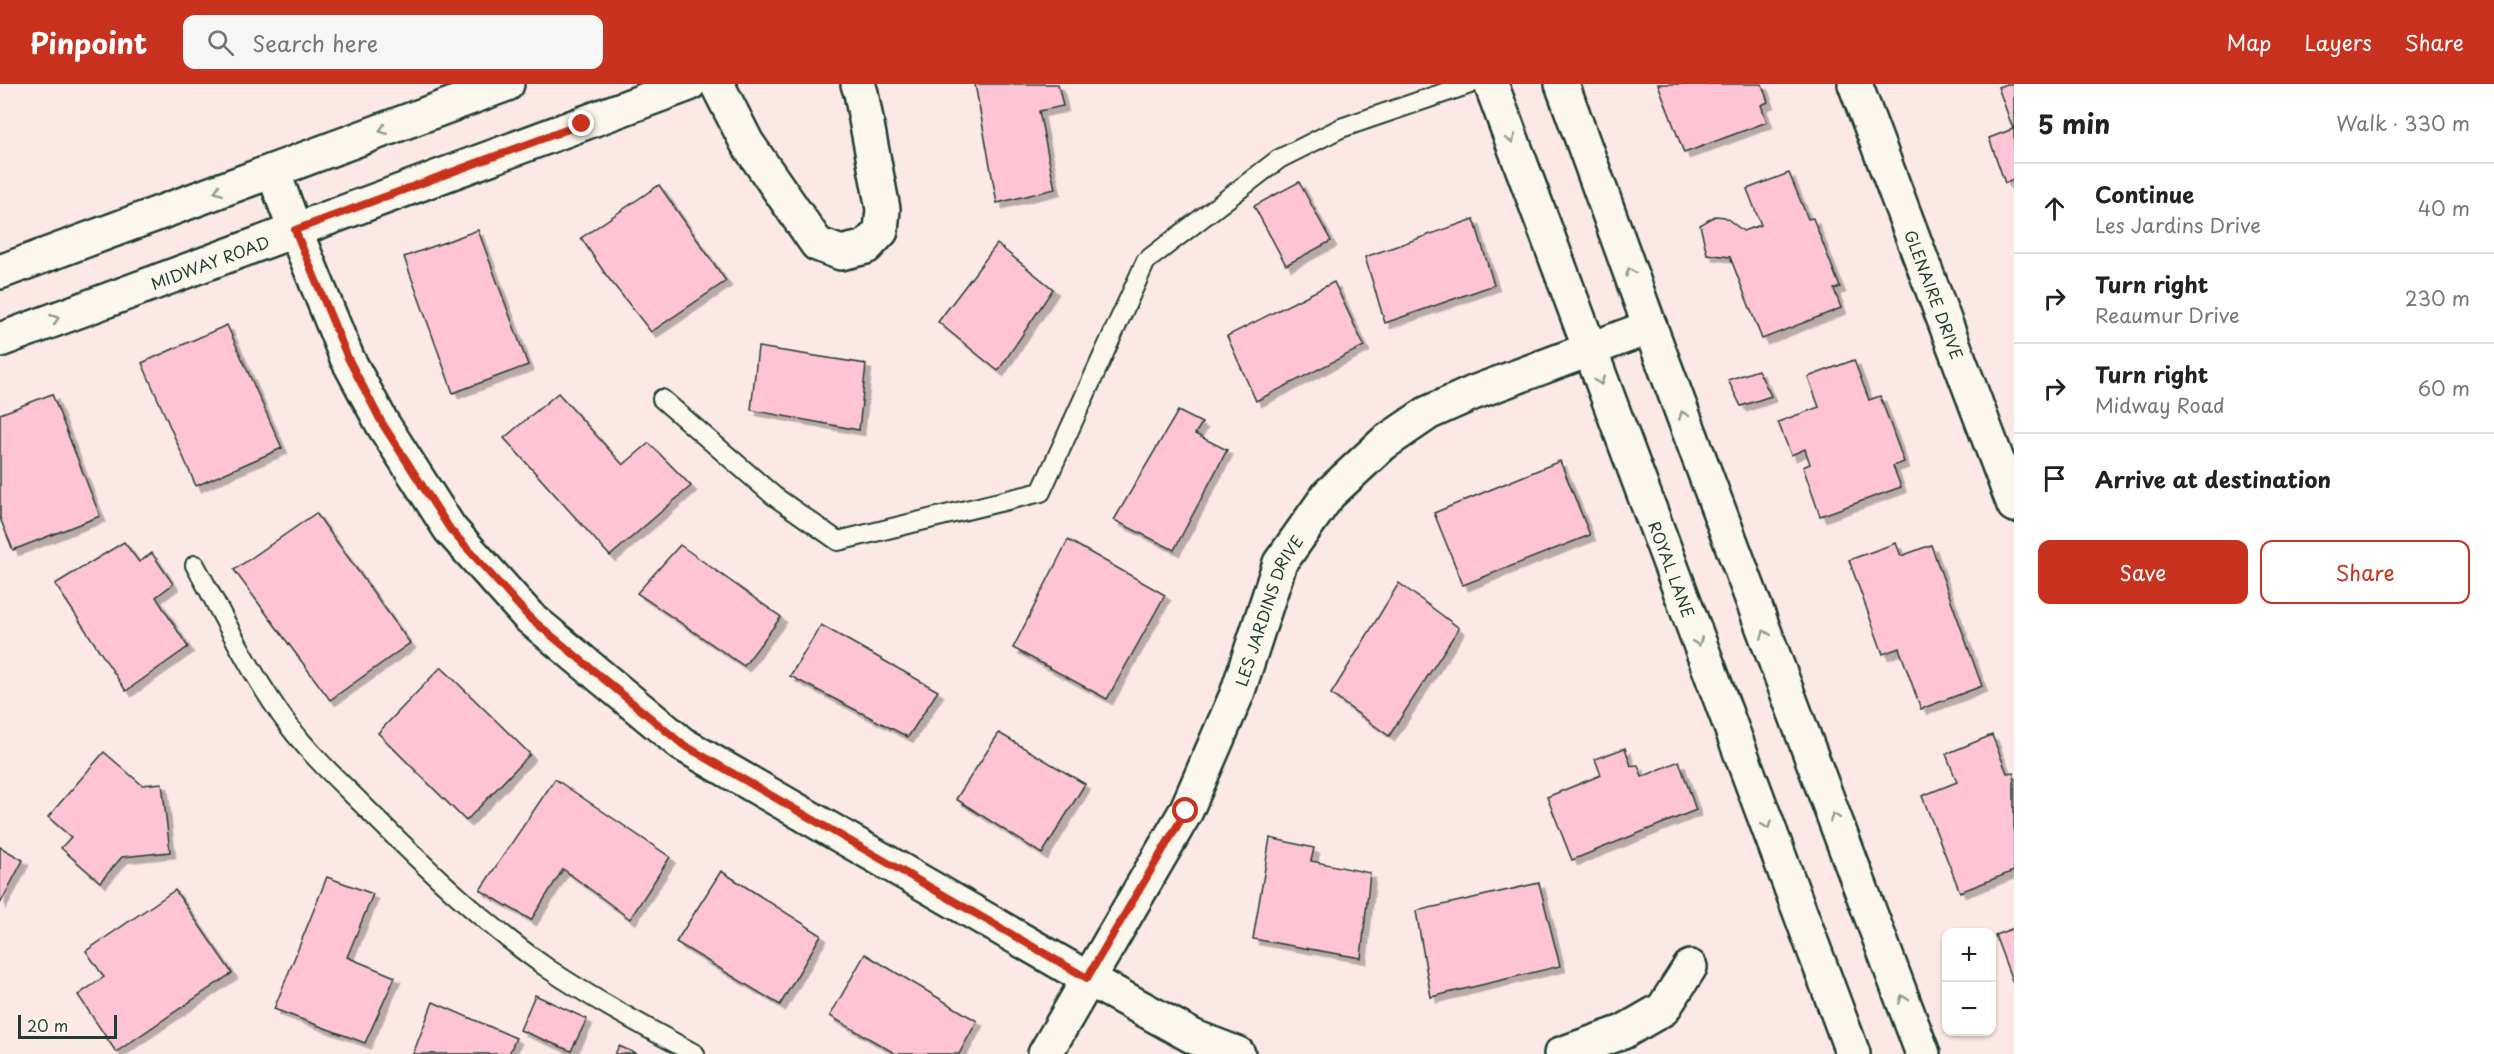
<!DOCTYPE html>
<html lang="en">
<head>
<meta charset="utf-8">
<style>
  :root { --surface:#fff; --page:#f6f6f6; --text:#222; --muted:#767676; --line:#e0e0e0; --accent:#c8321e }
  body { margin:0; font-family:"Playpen Sans",sans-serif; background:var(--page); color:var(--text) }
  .controls { position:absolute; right:18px; bottom:18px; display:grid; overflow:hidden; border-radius:12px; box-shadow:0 2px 4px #0004 }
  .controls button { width:54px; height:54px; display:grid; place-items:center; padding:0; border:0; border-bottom:2px solid var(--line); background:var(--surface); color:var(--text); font:30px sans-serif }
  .scale { position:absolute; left:18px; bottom:15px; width:99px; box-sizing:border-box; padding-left:6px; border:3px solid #1f3d34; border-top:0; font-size:16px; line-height:21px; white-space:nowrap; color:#1f3d34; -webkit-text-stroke:4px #fbf7ec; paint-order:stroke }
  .stop { position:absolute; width:18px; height:18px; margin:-14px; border:4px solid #c8321e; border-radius:50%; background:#fff }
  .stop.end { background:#c8321e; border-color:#fff; box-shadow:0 2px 6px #0008 }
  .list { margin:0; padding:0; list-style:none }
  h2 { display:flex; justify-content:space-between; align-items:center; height:78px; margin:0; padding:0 24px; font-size:26px }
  h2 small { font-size:20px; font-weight:400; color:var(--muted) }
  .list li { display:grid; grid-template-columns:39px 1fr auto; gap:18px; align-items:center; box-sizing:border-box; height:90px; padding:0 24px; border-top:2px solid var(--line) }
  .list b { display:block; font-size:22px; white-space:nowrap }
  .list p { margin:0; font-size:20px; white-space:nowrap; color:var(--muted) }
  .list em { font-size:20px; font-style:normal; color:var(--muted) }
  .actions { display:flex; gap:12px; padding:18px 24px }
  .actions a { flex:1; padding:14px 0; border:2px solid var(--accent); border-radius:12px; text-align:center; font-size:21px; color:var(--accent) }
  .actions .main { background:var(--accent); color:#fff }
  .icon { flex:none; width:33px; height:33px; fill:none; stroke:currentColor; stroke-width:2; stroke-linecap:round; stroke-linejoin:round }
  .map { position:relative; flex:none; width:2014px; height:970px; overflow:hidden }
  header { display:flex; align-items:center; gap:36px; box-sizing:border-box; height:84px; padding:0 30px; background:var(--accent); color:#fff }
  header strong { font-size:28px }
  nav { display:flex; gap:33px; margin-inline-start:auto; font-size:21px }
  .search { width:420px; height:54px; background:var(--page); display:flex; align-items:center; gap:15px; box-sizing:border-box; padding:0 21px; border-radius:12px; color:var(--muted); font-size:22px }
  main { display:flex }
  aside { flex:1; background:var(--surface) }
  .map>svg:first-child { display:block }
</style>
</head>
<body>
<header>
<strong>Pinpoint</strong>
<div class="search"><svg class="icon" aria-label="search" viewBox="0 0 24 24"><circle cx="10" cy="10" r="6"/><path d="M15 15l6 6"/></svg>Search here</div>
<nav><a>Map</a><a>Layers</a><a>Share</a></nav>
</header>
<main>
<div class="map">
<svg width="2014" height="970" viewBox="0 0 2014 970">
  <defs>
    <filter id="shadow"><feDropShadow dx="5.5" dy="5.5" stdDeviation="0" flood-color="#0004"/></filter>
  </defs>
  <rect width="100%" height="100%" fill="#fce8e5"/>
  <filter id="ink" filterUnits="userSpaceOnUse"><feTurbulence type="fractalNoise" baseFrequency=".0167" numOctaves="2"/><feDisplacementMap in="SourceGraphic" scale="12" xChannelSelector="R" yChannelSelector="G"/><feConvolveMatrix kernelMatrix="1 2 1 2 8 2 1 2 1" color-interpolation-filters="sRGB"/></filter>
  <g filter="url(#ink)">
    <!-- building -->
    <g fill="#fec4d5" stroke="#1f3d34" stroke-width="1.5" filter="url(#shadow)">
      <path d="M975,0h83l5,22 -24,5 16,78 -58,14z"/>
      <path d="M1658,0h104l6,18 -7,3 6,17 -83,31z"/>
      <path d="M2007,0h7v96l-9,3 -16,-45 24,-9 -15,-42z"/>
      <path d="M1789,89l19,46 5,-1 27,69 -6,2 7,19 -79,31 -32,-82 -23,-3 -7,-29 15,-9 10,1 18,14 18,-6 -14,-36z"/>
      <path d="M1299,98l32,59 -45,24 -32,-59z"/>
      <path d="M659,101l67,96 -75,51 -45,-57 -25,-37z"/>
      <path d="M1474,135l20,66 -109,38 -20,-66z"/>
      <path d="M478,146l50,135 -75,28 -49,-136z"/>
      <path d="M997,160l56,45 -55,82 -60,-49z"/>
      <path d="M1334,198l30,64 -108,55 -29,-65z"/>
      <path d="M227,241l55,123 -86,38 -54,-123z"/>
      <path d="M758,263l108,17 -7,66 -108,-20z"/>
      <path d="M1854,276l15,40 11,-4 24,66 -11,4 8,21 -81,29 -17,-49 7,-3 -5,-15 -14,6 -13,-33 41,-15 -11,-30z"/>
      <path d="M1758,286l13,26 -30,10 -13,-26z"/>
      <path d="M558,309l65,72 26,-22 42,43 -81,70 -106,-118z"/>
      <path d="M52,310l48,122 -87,34 -13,-32v-104z"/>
      <path d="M1178,327l24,12 -7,11 32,16 -53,100 -60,-30z"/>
      <path d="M1560,377l30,74 -127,50 -29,-72z"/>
      <path d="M316,429l94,130 -80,57 -96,-130z"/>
      <path d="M1068,456l97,55 -58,104 -94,-51z"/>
      <path d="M124,458l15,20 13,-9 21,31 -17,13 32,50 -62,44 -71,-107z"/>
      <path d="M1896,459l5,13 30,-11 51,141 -61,23 -22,-61 -16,6 -34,-94z"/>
      <path d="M680,461l101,72 -37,49 -107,-73z"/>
      <path d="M1399,499l60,45 -70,108 -58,-42z"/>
      <path d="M821,541l117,66 -30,46 -118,-61z"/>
      <path d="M441,583l89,87 -64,67 -88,-88z"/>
      <path d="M999,649l86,51 -43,70 -86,-55z"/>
      <path d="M1992,651l15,38 7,-1v99l-54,21 -38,-96 35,-14 -11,-28z"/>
      <path d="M1625,664l6,18 7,-1 4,12 37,-16 17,49 -124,50 -25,-63 54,-22 -6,-16z"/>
      <path d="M104,668l38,33 20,-2 8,69 -48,5 -22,25 -39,-34 10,-11 -23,-20z"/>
      <path d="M555,695l115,78 -40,62 -67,-50 -32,51 -51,-30z"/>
      <path d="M1270,754l44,10 -3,13 59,12 -9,85 -108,-19z"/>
      <path d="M0,763l23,13 -23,44z"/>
      <path d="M721,787l100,64 -41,70 -104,-63z"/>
      <path d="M327,793l46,17 -26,63 48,20 -30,66 -91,-34z"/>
      <path d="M1539,799l21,83 -129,31 -15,-86z"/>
      <path d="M175,806l57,83 -116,79 -38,-57 26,-18 -18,-26z"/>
      <path d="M2014,844v58l-19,-51z"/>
      <path d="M865,870l112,67 -18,33h-63l-66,-38z"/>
      <path d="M535,911l52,24 -16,32 -51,-21z"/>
      <path d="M433,918l83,36 -7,16h-96z"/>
      <path d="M619,962l18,8h-22z"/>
    </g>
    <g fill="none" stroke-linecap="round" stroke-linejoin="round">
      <!-- lane casing -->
      <g stroke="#1f3d34" stroke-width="22">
        <g id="lane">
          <path d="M662,315l112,97 64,45 203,-49 105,-231 133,-102 62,-31 129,-44"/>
          <path d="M195,481c30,54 57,112 94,161 22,29 48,53 74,79 59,59 118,117 187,165 46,31 96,57 145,84"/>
        </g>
      </g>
      <!-- street casing -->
      <g stroke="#1f3d34" stroke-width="38">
        <g id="street">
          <path d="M717,0l30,59 70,101 24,9 25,-6 15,-16 2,-22 -22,-116 -3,-9"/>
          <path id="s1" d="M1855,0l159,421"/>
          <path d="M273,87l22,59 52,128 35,65 68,106 79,88 153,127 405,234 107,59 44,17"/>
          <path id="s2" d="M1045,970l141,-243 51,-117 43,-131 49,-69 55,-51 44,-30 45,-20 177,-66"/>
          <path d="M1561,970l62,-22 40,-23 27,-42"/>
        </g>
      </g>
      <!-- secondary casing -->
      <g stroke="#1f3d34" stroke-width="38">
        <g id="secondary">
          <path id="s3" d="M1491,0l362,970"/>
          <path d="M1562,0l88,243 273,727"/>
          <path d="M0,188l507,-188"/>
          <path id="s4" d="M0,256l689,-256"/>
        </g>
      </g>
      <!-- lane -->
      <use href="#lane" stroke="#fbf7ec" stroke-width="18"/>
      <!-- street -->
      <use href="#street" stroke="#fbf7ec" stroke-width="33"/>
      <!-- secondary -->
      <use href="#secondary" stroke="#fbf7ec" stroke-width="33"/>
    </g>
    <!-- one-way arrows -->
    <defs><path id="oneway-chevron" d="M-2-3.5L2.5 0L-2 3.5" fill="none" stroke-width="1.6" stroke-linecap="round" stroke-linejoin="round" transform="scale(1.5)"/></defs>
    <g stroke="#8d9a90">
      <use href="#oneway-chevron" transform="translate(383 46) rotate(160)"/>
      <use href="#oneway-chevron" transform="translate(1511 55) rotate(70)"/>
      <use href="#oneway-chevron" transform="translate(218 107) rotate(160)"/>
      <use href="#oneway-chevron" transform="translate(1630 188) rotate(-110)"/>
      <use href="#oneway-chevron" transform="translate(55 235) rotate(-20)"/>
      <use href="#oneway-chevron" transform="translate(1600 297) rotate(69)"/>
      <use href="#oneway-chevron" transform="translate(1683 331) rotate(-111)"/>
      <use href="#oneway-chevron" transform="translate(1765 550) rotate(-111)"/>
      <use href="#oneway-chevron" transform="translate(1698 558) rotate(69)"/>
      <use href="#oneway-chevron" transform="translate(1834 733) rotate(-111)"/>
      <use href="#oneway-chevron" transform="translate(1767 741) rotate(69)"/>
      <use href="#oneway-chevron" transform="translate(1903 915) rotate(-111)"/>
    </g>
  </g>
  <g fill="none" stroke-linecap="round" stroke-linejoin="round" filter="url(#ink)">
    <!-- route -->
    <path stroke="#c8321e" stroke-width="8" d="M582,40l-287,106 53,128 34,65 68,106 79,88 153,127 405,234 99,-167"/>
  </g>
  <g text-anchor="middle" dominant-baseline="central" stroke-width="5" stroke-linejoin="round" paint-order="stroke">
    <!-- street labels -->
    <g font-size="16" fill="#1f3d34" stroke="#fbf7ec">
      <text stroke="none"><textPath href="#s4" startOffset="224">MIDWAY ROAD</textPath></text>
      <text stroke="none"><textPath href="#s1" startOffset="225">GLENAIRE DRIVE</textPath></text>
      <text stroke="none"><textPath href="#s3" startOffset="518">ROYAL LANE</textPath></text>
      <text stroke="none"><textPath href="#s2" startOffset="498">LES JARDINS DRIVE</textPath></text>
    </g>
  </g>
</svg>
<div class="controls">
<button>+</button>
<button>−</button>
</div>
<div class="scale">20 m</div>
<div class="stop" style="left:1186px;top:727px"></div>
<div class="stop end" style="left:582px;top:40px"></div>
</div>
<aside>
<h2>5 min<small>Walk · 330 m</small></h2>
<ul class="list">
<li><svg class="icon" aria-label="ahead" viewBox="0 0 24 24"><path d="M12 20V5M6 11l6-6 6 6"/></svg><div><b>Continue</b><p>Les Jardins Drive</p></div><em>40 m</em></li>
<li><svg class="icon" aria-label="right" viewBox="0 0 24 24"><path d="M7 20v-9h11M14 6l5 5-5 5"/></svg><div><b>Turn right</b><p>Reaumur Drive</p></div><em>230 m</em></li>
<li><svg class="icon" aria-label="right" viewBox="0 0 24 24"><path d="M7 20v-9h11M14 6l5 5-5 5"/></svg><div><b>Turn right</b><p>Midway Road</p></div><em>60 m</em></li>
<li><svg class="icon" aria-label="arrive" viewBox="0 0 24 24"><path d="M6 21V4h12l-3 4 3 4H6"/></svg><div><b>Arrive at destination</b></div></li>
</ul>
<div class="actions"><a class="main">Save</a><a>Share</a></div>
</aside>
</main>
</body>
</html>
